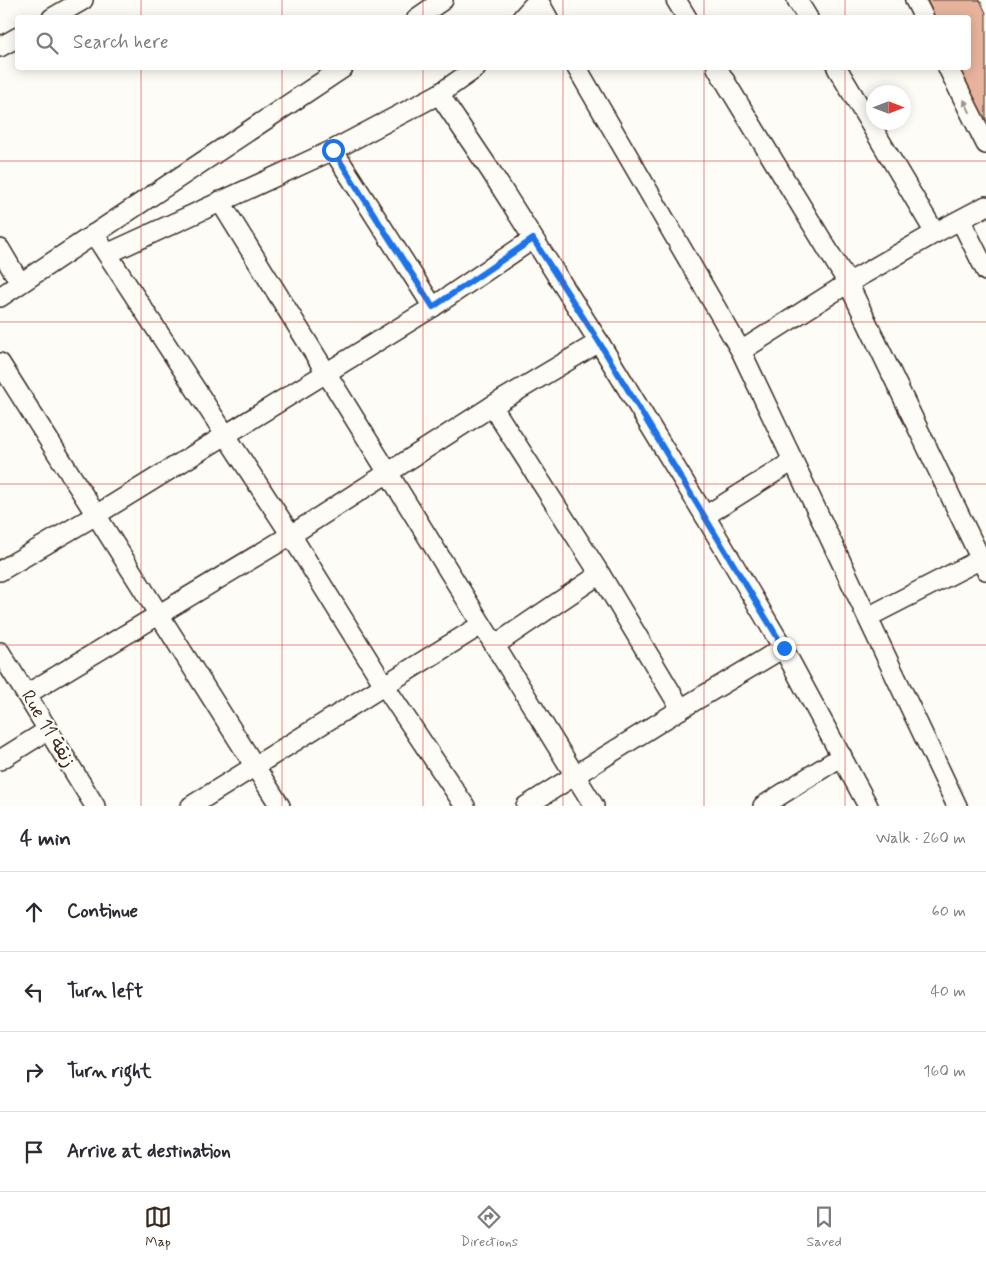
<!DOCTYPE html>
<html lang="en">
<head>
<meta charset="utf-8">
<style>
  :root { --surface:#fff; --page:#f2f2f3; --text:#2b2b33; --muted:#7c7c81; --line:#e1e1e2; --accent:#3b2a1e }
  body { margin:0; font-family:Mynerve,"Playpen Sans Arabic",sans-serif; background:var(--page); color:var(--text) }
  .compass { position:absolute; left:866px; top:85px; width:45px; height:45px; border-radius:50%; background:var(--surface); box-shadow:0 2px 12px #0003; rotate:90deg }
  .stop { position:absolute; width:15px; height:15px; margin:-11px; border:4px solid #1a73e8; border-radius:50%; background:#fff }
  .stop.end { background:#1a73e8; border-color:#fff; box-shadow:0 1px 5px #0008 }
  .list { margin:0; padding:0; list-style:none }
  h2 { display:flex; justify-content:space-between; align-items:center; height:65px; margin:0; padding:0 20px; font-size:21px }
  h2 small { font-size:16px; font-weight:400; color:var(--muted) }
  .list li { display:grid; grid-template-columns:32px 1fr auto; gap:15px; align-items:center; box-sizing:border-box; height:80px; padding:0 20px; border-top:1px solid var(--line) }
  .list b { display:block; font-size:19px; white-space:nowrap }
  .list em { font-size:16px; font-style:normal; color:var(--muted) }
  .icon { flex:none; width:28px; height:28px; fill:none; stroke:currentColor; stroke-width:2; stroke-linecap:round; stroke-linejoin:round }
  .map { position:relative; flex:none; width:986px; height:806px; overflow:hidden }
  .search { position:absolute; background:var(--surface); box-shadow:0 2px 12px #0003; left:15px; right:15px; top:15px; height:55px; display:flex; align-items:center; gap:12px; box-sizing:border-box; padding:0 18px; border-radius:5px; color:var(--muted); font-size:19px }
  .sheet { height:385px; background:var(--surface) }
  nav { display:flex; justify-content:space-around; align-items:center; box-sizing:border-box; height:70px; border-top:1px solid var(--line); background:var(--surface); font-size:14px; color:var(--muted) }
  nav a { display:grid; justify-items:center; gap:2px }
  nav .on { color:var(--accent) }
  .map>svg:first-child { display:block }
</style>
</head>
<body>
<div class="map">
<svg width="986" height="806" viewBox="0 0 986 806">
  <rect width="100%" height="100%" fill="#fdfcf7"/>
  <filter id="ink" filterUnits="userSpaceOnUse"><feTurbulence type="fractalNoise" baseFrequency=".02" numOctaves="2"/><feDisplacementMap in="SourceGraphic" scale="10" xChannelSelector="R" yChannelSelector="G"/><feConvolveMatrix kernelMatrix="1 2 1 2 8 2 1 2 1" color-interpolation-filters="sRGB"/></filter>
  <g filter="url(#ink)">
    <!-- building -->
    <path fill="#e8b39c" stroke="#3b2a1e" d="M927,0h53l6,13v117l-28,-62h10v-50h-33z"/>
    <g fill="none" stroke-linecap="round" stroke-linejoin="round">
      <!-- minor casing -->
      <g stroke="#3b2a1e" stroke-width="22">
        <g id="minor">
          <path d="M538,0l10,18"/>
          <path d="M676,0l11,18"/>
          <path d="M797,0l11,18"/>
          <path d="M915,0l9,18"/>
          <path d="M52,18l31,-18"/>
          <path d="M417,18l26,-18"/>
          <path d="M522,18l16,-18"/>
          <path d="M0,47l18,-10"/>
          <path d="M577,68l164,283 216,455"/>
          <path d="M717,68l131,215 138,287"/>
          <path d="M837,68l98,165"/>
          <path d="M948,68l38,76"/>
          <path d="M439,94l51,76 109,172 106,174 78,132 85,158"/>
          <path d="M333,150l100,157"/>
          <path d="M220,201l374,605"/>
          <path d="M961,221l25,50"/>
          <path d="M94,234l197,301 93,150 81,121"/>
          <path d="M0,249l20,34"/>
          <path d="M107,254l226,-104 106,-56 37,-26"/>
          <path d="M0,297l343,-229"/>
          <path d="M741,351l107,-68 87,-50 51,-27"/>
          <path d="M0,363l280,443"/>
          <path d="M492,406l108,168 81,135"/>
          <path d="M705,516l88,-55"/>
          <path d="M0,571l96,-56 337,-208 100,-68"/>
          <path d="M868,617l113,-58"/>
          <path d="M495,645l105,-71"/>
          <path d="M0,652l95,154"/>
          <path d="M27,694l264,-159 201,-129 107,-64"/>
          <path d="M0,760l48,-30"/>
          <path d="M191,806l290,-181"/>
          <path d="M526,806l155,-97 102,-61"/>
          <path d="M763,806l79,-50"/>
        </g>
      </g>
      <!-- minor -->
      <use href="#minor" stroke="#fdfcf7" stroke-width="19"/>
    </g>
    <!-- one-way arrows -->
    <defs><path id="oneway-solid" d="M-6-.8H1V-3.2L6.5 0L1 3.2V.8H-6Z" transform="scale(1.25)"/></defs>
    <use fill="#9c938a" href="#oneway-solid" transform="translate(967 106) rotate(-116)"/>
  </g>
  <g fill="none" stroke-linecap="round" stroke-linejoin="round" filter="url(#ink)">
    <!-- route -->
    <path stroke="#1a73e8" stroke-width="6" d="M333,150l100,157 100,-68 66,103 185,306"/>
  </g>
  <!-- grid -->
  <path fill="none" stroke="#d62828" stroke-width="1" stroke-opacity="0.55" d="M141,0v18M282,0v18M423,0v18M563,0v18M704,0v18M845,0v18M141,68v738M282,68v738M423,68v738M563,68v738M704,68v738M845,68v738M0,161h986M0,322h986M0,484h986M0,645h986"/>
  <g text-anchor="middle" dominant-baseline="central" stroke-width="4" stroke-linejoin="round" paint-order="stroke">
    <!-- street labels -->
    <g font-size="19" fill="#3b2a1e" stroke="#fdfcf7">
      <text transform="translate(48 729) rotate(59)">Rue 11 زنقة</text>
    </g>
  </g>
</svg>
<svg class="compass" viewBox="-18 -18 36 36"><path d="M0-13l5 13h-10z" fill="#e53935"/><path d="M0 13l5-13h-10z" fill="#7c7c81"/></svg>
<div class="stop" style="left:333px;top:150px"></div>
<div class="stop end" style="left:784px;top:648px"></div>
<div class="search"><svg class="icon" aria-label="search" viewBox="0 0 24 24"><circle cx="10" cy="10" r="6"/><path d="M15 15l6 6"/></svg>Search here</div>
</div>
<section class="sheet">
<h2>4 min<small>Walk · 260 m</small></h2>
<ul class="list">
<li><svg class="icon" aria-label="ahead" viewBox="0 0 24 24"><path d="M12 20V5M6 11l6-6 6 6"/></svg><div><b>Continue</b></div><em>60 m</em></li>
<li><svg class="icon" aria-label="left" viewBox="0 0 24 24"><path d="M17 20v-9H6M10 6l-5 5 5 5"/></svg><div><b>Turn left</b></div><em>40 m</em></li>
<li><svg class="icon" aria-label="right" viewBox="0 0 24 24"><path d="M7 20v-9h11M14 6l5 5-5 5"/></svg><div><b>Turn right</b></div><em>160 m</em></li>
<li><svg class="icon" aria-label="arrive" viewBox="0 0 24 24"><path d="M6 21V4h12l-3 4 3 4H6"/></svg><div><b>Arrive at destination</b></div></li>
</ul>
</section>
<nav>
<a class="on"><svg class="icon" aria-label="map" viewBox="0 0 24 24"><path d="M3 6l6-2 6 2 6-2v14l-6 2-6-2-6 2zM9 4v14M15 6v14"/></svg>Map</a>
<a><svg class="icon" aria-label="directions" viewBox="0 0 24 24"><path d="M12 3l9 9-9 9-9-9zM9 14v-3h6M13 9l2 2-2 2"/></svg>Directions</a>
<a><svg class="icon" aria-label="saved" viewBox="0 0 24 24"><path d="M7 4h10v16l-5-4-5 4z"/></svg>Saved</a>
</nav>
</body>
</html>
